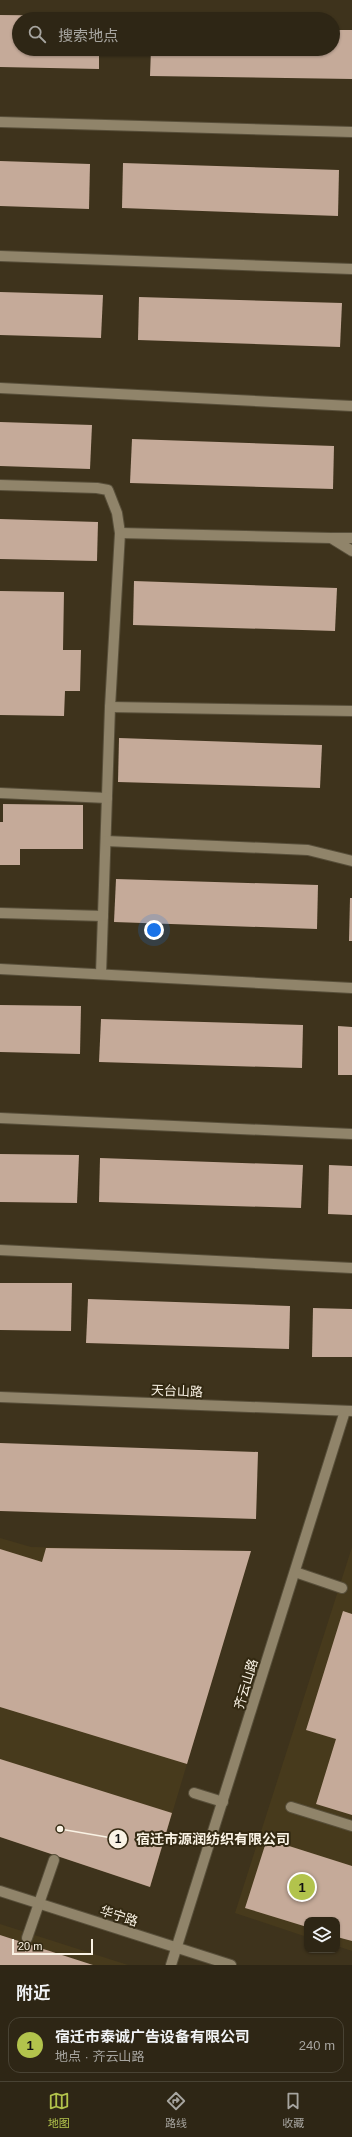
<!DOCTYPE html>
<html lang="zh">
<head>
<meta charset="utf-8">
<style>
  :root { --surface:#2e2615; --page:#362e1e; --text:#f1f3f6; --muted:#a7a5a0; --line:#494334; --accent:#b2c34c }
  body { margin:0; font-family:Arial,"Noto Sans SC",sans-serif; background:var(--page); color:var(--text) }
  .controls { position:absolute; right:12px; bottom:12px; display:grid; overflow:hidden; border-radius:8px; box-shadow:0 1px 3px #0004 }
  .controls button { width:36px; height:36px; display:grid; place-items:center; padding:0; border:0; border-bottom:1px solid var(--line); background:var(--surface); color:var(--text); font:20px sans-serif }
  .scale { position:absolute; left:12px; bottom:10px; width:81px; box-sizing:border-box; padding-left:4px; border:2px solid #faf3e5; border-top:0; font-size:11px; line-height:14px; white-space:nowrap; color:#faf3e5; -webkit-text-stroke:3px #332912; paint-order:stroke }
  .you { position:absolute; left:154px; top:930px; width:14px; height:14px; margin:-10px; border:3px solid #fff; border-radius:50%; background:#1a73e8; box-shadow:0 0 0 6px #1a73e833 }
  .badge { display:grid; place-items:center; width:26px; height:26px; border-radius:50%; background:var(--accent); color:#111; font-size:13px; font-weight:700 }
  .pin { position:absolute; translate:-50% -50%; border:2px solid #fff; box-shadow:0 1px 4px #0006 }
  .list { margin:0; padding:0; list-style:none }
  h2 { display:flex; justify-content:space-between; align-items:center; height:52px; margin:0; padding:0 16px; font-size:17px }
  h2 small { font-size:13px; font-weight:400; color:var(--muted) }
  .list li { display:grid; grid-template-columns:26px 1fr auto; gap:12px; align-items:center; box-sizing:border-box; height:56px; margin:0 8px 8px; padding:0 8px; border:1px solid var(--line); border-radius:12px }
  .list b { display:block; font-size:15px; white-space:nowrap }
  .list p { margin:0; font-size:13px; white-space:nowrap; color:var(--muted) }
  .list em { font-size:13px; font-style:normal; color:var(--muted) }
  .icon { flex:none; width:22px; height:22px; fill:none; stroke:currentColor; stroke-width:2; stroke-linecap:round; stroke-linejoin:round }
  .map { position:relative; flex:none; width:352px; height:1965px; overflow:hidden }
  .search { position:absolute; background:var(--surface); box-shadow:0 1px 3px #0004; left:12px; right:12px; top:12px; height:44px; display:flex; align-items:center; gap:10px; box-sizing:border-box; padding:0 14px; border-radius:22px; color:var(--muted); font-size:15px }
  .sheet { height:116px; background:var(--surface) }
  nav { display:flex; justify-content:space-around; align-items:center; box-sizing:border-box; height:56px; border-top:1px solid var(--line); background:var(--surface); font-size:11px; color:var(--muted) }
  nav a { display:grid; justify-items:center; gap:2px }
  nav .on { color:var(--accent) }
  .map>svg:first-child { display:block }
</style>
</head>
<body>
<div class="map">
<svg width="352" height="1965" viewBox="0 0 352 1965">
  <rect width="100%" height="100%" fill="#3e331c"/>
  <!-- built -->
  <g fill="#473a1c">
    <path d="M0,1538l31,9 220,4 -101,336 -150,-50z"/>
    <path d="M352,1547v404l-15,-5v-26h-30v17l-72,-24z"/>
    <path d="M0,1924l128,41h-128z"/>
  </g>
  <!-- building -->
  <g fill="#c5aa99">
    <path d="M0,15l99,1v3h-80v30h80v20l-99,-2z"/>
    <path d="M333,30h19v49l-202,-3 1,-27h182z"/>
    <path d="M0,161l90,3 -1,45 -89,-3z"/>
    <path d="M123,163l216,7 -1,46 -216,-8z"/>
    <path d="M0,292l103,3 -2,43 -101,-3z"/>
    <path d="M139,297l203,6 -2,44 -202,-7z"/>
    <path d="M0,422l92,3 -2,44 -90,-3z"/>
    <path d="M132,439l202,7 -1,43 -203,-6z"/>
    <path d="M0,519l98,3 -1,39 -97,-2z"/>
    <path d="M134,581l203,7 -2,43 -202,-6z"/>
    <path d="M0,591l64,1 -1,58h18l-1,41h-15l-1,25 -64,-1z"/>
    <path d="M119,738l203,7 -2,43 -202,-6z"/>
    <path d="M3,804l80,1v44h-63v16h-20v-43h3z"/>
    <path d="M116,879l202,6 -1,44 -203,-7z"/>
    <path d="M350,898h2v43h-3z"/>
    <path d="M0,1005l81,1 -1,48 -80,-2z"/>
    <path d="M101,1019l202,6 -1,43 -203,-6z"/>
    <path d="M338,1026l14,1v48h-14z"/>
    <path d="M0,1154l79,1 -2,48 -77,-1z"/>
    <path d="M100,1158l203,7 -2,43 -202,-6z"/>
    <path d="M329,1165l23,1v49l-24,-1z"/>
    <path d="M0,1283h72l-1,48 -71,-1z"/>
    <path d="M88,1299l202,7 -1,43 -203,-6z"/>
    <path d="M313,1308l39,1v48h-40z"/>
    <path d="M0,1443l258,9 -2,67 -256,-8z"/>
    <path d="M46,1548l205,3 -64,213 -187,-57v-158l42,13z"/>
    <path d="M343,1611l9,3v201l-36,-11 20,-65 -30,-9z"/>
    <path d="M0,1759l172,54 -22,74 -150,-50z"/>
    <path d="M267,1839l85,27v75l-15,-4v-17h-30v7l-62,-19z"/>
    <path d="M0,1935l93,30h-93z"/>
  </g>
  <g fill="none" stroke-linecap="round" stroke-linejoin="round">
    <!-- minor casing -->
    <g stroke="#584f3a" stroke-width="12">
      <g id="minor">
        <path d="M0,122l352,10"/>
        <path d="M0,256l352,13"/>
        <path d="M0,388l352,18"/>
        <path d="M0,485l97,3 11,2 9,23 3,20 -10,174 -9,267"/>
        <path d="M120,533l211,5 21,13"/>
        <path d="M332,538h20"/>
        <path d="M110,707l242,4"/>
        <path d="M0,793l107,5"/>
        <path d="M106,841l202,9 44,11"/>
        <path d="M0,913l103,3"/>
        <path d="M0,969l352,19"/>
        <path d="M0,1118l352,16"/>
        <path d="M0,1250l352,18"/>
        <path d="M0,1397l352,14"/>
        <path d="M295,1572l47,16"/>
        <path d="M194,1793l29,9"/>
        <path d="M291,1807l61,19"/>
        <path d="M0,1891l231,74"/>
        <path d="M27,1938l27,-78"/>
        <path d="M171,1965l174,-554"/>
      </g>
    </g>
    <!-- minor -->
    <use href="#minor" stroke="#90846a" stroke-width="10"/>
  </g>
  <g text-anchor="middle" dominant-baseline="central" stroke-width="4" stroke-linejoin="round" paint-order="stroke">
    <!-- street labels -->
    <g font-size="13" fill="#faf3e5" stroke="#332912">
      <text transform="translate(177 1391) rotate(2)">天台山路</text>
      <text transform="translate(246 1684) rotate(-73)">齐云山路</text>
      <text transform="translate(119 1916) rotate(18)">华宁路</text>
    </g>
  </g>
  <!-- callouts -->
  <path fill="none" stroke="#faf3e5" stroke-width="1.5" d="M60 1829L118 1839"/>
  <g fill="#faf3e5" stroke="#332912" stroke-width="1.5">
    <circle cx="60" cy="1829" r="4"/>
    <circle cx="118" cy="1839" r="10"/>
  </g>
  <g font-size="12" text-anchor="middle" font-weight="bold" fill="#111">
    <text x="118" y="1843">1</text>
  </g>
  <g font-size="14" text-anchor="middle" font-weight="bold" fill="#faf3e5" stroke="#332912" stroke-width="4" stroke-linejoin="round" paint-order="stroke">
    <text x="213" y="1844">宿迁市源润纺织有限公司</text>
  </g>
</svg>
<div class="controls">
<button><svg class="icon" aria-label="layers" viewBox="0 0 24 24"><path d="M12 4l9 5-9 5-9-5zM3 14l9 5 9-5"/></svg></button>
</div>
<div class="scale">20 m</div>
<div class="you"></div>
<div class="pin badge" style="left:302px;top:1887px">1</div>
<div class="search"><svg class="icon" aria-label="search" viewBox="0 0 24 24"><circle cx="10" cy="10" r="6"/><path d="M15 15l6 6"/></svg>搜索地点</div>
</div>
<section class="sheet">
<h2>附近<small></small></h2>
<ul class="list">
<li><span class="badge">1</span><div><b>宿迁市泰诚广告设备有限公司</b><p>地点 · 齐云山路</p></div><em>240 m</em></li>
</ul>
</section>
<nav>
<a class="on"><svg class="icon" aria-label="map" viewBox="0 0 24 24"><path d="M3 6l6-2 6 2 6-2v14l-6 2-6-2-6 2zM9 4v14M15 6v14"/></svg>地图</a>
<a><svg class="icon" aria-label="directions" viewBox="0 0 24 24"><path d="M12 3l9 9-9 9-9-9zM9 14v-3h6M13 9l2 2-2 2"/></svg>路线</a>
<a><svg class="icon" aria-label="saved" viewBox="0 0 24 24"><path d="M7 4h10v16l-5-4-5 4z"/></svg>收藏</a>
</nav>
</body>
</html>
